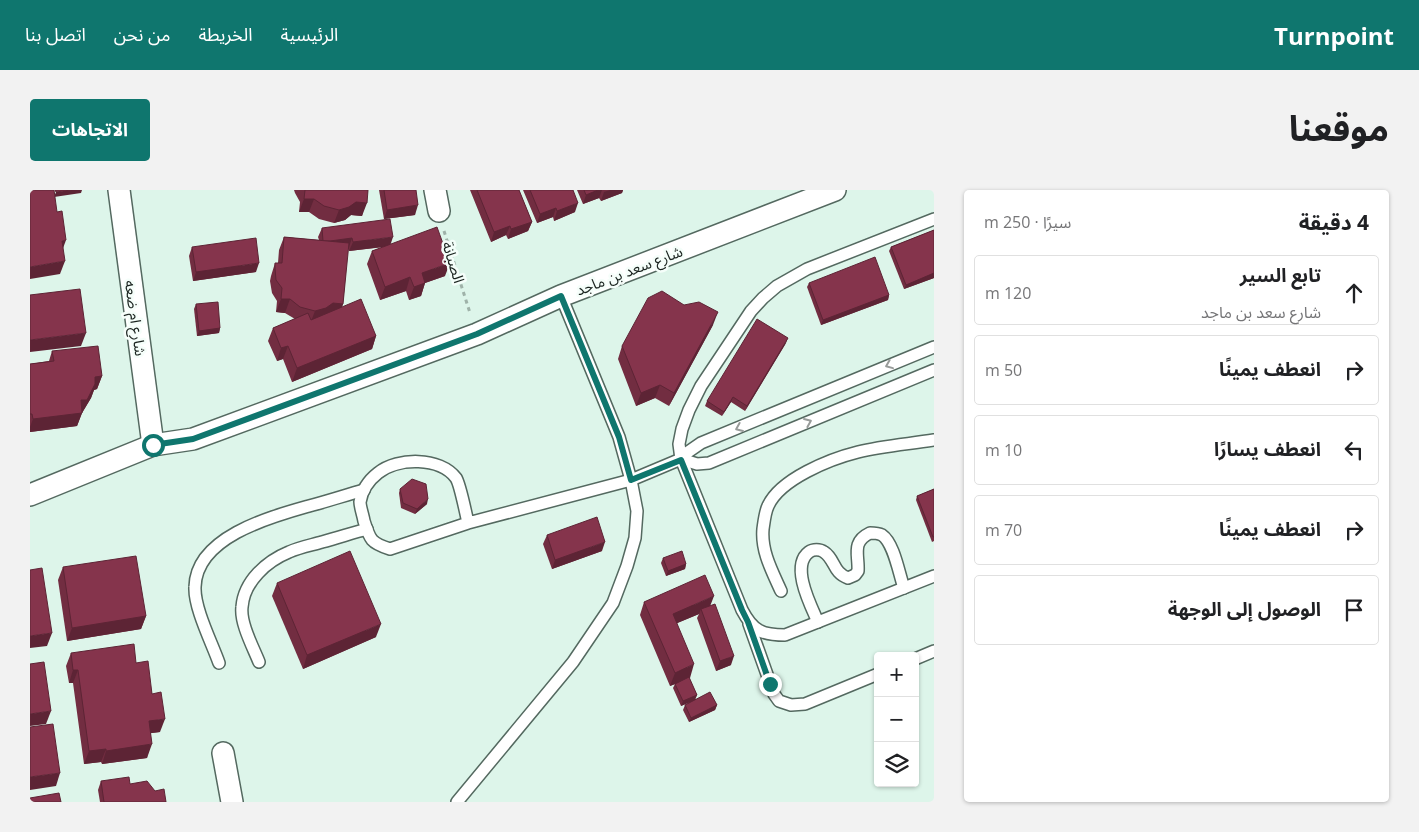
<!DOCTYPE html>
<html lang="ar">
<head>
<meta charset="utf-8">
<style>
  :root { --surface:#fff; --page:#f2f2f2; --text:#202124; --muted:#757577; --line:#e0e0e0; --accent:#0f766e }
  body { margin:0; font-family:"Open Sans","Noto Sans Arabic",sans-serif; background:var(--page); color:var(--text); direction:rtl }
  .controls { position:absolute; right:15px; bottom:15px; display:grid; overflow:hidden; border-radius:5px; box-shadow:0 1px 4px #0004 }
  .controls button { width:45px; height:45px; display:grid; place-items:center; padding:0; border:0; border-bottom:1px solid var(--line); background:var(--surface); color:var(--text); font:25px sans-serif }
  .stop { position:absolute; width:15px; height:15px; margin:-11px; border:4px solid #0f766e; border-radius:50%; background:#fff }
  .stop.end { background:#0f766e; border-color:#fff; box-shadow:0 1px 5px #0008 }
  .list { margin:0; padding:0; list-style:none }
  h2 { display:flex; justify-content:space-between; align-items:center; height:65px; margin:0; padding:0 20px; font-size:21px }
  h2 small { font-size:16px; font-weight:400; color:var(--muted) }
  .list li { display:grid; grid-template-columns:32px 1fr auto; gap:15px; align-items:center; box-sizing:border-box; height:70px; margin:0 10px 10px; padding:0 10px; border:1px solid var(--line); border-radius:5px }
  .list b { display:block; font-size:19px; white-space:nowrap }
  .list p { margin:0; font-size:16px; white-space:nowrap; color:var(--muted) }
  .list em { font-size:16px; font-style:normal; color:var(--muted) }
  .icon { flex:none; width:28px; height:28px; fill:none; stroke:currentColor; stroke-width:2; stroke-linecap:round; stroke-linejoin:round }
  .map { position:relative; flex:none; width:904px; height:612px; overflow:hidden; direction:ltr; border-radius:5px }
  header { display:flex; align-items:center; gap:30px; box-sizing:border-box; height:70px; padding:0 25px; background:var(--accent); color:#fff }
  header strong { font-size:24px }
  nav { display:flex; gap:28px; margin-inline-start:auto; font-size:18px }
  .intro { display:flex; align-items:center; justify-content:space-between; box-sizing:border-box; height:120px; padding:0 30px }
  h1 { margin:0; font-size:35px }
  .button { padding:12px 22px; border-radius:5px; background:var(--accent); color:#fff; font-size:18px; font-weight:700 }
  main { display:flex; gap:30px; padding:0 30px }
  aside { flex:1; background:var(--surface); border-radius:5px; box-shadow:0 1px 4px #0004 }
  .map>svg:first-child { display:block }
</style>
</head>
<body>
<header>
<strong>Turnpoint</strong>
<nav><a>الرئيسية</a><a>الخريطة</a><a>من نحن</a><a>اتصل بنا</a></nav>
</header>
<div class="intro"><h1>موقعنا</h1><a class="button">الاتجاهات</a></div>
<main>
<aside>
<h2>4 دقيقة<small>سيرًا · 250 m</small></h2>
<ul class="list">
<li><svg class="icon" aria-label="ahead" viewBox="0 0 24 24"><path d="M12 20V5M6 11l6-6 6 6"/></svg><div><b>تابع السير</b><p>شارع سعد بن ماجد</p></div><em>120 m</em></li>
<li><svg class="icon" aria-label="right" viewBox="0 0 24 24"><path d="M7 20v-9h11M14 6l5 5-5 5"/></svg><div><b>انعطف يمينًا</b></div><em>50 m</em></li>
<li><svg class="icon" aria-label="left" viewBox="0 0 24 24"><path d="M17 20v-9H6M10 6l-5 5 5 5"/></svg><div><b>انعطف يسارًا</b></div><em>10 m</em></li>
<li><svg class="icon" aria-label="right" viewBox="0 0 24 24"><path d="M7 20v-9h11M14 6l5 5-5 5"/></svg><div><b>انعطف يمينًا</b></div><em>70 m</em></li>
<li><svg class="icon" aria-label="arrive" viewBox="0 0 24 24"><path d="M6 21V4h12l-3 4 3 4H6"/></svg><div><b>الوصول إلى الوجهة</b></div></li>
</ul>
</aside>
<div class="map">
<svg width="904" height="612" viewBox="0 0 904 612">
  <rect width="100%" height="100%" fill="#ddf5ea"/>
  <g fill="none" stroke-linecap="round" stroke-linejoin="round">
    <!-- lane casing -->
    <g stroke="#546960" stroke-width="14">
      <g id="lane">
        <path d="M904,29l-127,50 -30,17 -14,12 -12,13 -50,75 -12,24 -7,19 -3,15 2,15 61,151c11,21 20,25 43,25l149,-59"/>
        <path d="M651,269l16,5 12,-1 225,-93"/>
        <path d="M438,333c-2,-9 -8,-39 -12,-45 -16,-21 -58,-21 -78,-5 -9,7 -16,17 -18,29 0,5 3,13 4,19 6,19 7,22 26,28l78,-26 163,-43 50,-21 7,-7 13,-9 233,-96"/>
        <path d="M751,401c-9,-20 -20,-40 -18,-62 1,-7 2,-17 5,-23 12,-27 62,-47 90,-54 24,-6 51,-8 76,-12"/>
        <path d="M788,432c-7,-16 -28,-56 -9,-70 4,-3 11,-3 15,0 11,7 9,21 24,26l7,-3 3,-4c1,-16 -7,-29 12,-38 4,0 8,0 12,2 12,8 17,39 22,53"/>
        <path d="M719,434l25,70 5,7 12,4 14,-1 73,-30"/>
        <path d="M885,469l19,-8"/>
        <path d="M229,472c-6,-15 -19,-39 -17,-55 2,-26 25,-46 47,-55 11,-5 23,-7 33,-10 15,-4 30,-9 45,-13"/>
        <path d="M189,473c-7,-20 -25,-55 -24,-76 1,-50 75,-70 114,-81 19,-5 37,-11 55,-16"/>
        <path d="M427,612l116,-140 40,-59 14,-37 8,-28 2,-27 -6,-31 -12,-43 -58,-141"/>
      </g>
    </g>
    <!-- street casing -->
    <g stroke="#546960" stroke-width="24">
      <g id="street">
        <path d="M89,0l34,255"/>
        <path d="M405,0l4,21"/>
        <path d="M0,305l123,-50 40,-6 284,-105 84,-38 274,-106"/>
        <path d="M193,563l9,49"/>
      </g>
    </g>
    <!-- path -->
    <path stroke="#9fb2a9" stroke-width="3" stroke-dasharray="4 4" stroke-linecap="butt" d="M414,41l26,82"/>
    <!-- lane -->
    <use href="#lane" stroke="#fff" stroke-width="11"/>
    <!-- street -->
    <use href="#street" stroke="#fff" stroke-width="21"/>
  </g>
  <!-- wall -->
  <g fill="#722d41">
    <path d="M264,0h74l-6,26 -11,-1 -6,5 -11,3 -15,-4 -10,-7h-10l1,-10 -5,-9z"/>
    <path d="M349,0h37l-1,25 -31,4z"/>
    <path d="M440,0h49l13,32 -4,9 -20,8 -2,-4 -15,7z"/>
    <path d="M493,0h50l2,22 -21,9 -1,-4 -16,6z"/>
    <path d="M547,0h46l-1,3 -21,8 -2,-3 -16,6z"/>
    <path d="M292,38l68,17 55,31 -20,7 -4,13 -12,4 -3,-9 -26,9 -13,-36 5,-13 12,-4 -35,4 -1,-3 -5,56 -1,3 34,29 -4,13 -80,33 -9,-23 -6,2 -9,-20 5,-13 22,-9 -10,-6 -9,-1 1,-11 -5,-8 -2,-12 1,-5 4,-13h3l1,-13 5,-13 35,3 -1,-3z"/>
    <path d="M904,40v48l-30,11 -15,-38 2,-4z"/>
    <path d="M162,57l64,25 -63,9 -4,-25z"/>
    <path d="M779,93l80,12 -1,5 -67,25 -14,-38z"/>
    <path d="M166,114l24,24 -1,5 -22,3 -3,-27z"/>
    <path d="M683,135l-44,81 -14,-8 -19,8 -18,-47 4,-13z"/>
    <path d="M756,153l-41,68 -14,-9 -9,14 -17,-10 2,-5z"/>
    <path d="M22,161l50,25 -5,13 -3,1 -3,8 -9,15 -5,13 -47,6v-68l19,-3z"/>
    <path d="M370,299l27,15 -12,10 -14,-6 -2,-15z"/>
    <path d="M904,299v52l-2,1 -16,-42 1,-4z"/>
    <path d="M517,345l55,16 -50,18 -9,-25z"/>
    <path d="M633,368l23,6 -1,5 -19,7 -5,-13z"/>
    <path d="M33,377l83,49 -5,13 -74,12 -9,-61z"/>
    <path d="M247,393l99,54 -73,32 -31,-73z"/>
    <path d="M614,412l67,4 20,59 -15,6 -19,-53 2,-4 -22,9 12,55 8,17 -2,4 22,6 -2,5 -26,12 -6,-12 2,-5 5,-3 -9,4 -8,-18 2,-4 -5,2 -30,-71z"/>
    <path d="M41,463l65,10 16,31 8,38 -9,1 -4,25 -45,6 -1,-2 -17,2 -11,-81h-4l-3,-17z"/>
    <path d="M71,591l29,3 25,7 11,11h-66l-2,-12z"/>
  </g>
  <!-- shaded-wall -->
  <g fill="#5d2435">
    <path d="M41,0h11l-1,3 -27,4 2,-5z"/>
    <path d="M568,0h4l-3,8 -16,6 3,-9z"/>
    <path d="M580,0h13l-1,3 -21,8 3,-9z"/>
    <path d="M274,9h10l-5,13h-10z"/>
    <path d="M326,12l11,1 -5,13 -11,-1 -6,5 -11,3 5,-13z"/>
    <path d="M548,13l-3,9 -21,9 3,-10z"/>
    <path d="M388,15l-3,10 -31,4 3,-9z"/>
    <path d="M526,18l-3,9 -16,6 3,-9z"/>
    <path d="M502,32l-4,9 -20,8 3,-10z"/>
    <path d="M480,36l-4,9 -15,7 3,-10z"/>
    <path d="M363,47l-3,9 -41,5 4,-9z"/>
    <path d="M322,48l-3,9 -29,4 3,-9z"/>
    <path d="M36,50l-5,14 1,-13z"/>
    <path d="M35,71l-5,13 -30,5v-12z"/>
    <path d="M229,73l-3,9 -63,9 3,-9z"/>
    <path d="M420,73l-5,13 -20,7 -4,13 -12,4 5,-13 8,-14z"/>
    <path d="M904,83v5l-30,11 2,-4z"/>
    <path d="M380,87l-4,14 -26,9 5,-13z"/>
    <path d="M859,105l-1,5 -67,25 2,-5z"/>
    <path d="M251,109h9l-5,14 -9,-1z"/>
    <path d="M303,113l10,1 -5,13 -28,7 5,-13z"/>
    <path d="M688,122l-5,13 -44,81 5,-13z"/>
    <path d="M190,138l-1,5 -22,3 2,-5z"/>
    <path d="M56,143l-5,13 -51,6v-12z"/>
    <path d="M346,146l-4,13 -80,33 5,-14z"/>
    <path d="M758,148l-2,5 -41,68 2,-5z"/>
    <path d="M258,156l-5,13 -6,2 4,-13z"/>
    <path d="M72,186l-5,13 -3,1 -3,8 -9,15 -1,-13 14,-23z"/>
    <path d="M630,195l-5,13 -19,8 5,-13z"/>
    <path d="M703,207l-2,5 -9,14 2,-4z"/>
    <path d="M52,223l-5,13 -47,6v-5l3,-8z"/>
    <path d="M398,309l-1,5 -12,10 2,-5z"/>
    <path d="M575,352l-3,9 -50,18 3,-9z"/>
    <path d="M656,374l-1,5 -19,7 2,-5z"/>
    <path d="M684,406l-5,13h-8l-2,5 -31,13 5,-13z"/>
    <path d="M116,426l-5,13 -74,12 5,-13z"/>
    <path d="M351,434l-5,13 -73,32 4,-14z"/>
    <path d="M22,443l-5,13 -17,2v-12z"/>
    <path d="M704,466l-3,9 -15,6 4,-10z"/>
    <path d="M664,474l-4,14 -20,8 5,-13z"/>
    <path d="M43,480h5l-5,13h-4z"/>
    <path d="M667,505l-2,5 -14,6 2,-5z"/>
    <path d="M687,515l-2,5 -26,12 2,-4z"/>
    <path d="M21,521l-5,13 -16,2v-12z"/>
    <path d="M135,529l-5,13 -16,2 5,-13z"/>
    <path d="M122,554l-5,14 -45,6 4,-13z"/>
    <path d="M76,559l-5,13 -17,2 5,-13z"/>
    <path d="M30,583l-4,13 -26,4v-13z"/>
  </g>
  <!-- building -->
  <g fill="#85344c" stroke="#5d2435">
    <path d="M0,0h24l3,22 5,-1 4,29 -4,1 3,20 -35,6z"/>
    <path d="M25,0h16l-15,2z"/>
    <path d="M275,0h63l-1,13 -11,-1 -7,5 -10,3 -15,-4 -10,-7h-10z"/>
    <path d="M354,0h32l2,15 -31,5z"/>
    <path d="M447,0h42l13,32 -21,7 -1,-3 -16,6z"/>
    <path d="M500,0h43l5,13 -21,8 -1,-3 -16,6z"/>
    <path d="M554,0h14l-12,5z"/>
    <path d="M360,29l3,18 -40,5 -1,-4 -22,3h-7l-1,-13z"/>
    <path d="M407,37l13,36 -28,10 3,10 -11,4 -4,-10 -25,10 -13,-36z"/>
    <path d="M904,40v43l-28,12 -15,-38z"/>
    <path d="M254,47l65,6 -6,61 -10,-1 -7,5 -11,3 -15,-4 -10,-8h-9l1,-11 -6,-8 -1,-12v-5h7z"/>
    <path d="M226,48l3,25 -63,9 -4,-25z"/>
    <path d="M845,67l14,38 -66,25 -14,-37z"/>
    <path d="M50,99l6,44 -56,7v-45z"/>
    <path d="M632,101l22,14 15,-3 19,10 -44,81 -14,-8 -19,8 -19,-47 26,-48z"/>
    <path d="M331,109l15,37 -79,32 -9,-22 -7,2 -8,-20 35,-15 3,7z"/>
    <path d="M188,112l2,26 -21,3 -3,-27z"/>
    <path d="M727,129l31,19 -41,68 -14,-9 -9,15 -17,-11z"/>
    <path d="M68,156l4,30 -7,1v7l-8,16h-6l1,13 -49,6 -1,-5h-2v-50l24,-3 -2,-10z"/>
    <path d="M382,289l14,5 2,15 -11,10 -14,-6 -3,-14z"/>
    <path d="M904,299v48h-1l-16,-41z"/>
    <path d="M567,327l8,25 -50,18 -8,-25z"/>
    <path d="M320,361l31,73 -74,31 -30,-72z"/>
    <path d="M652,361l4,13 -18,7 -5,-13z"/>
    <path d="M106,366l10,60 -74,12 -9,-61z"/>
    <path d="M12,378l10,65 -22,3v-66z"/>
    <path d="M675,385l9,21 -41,18 21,50 -19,9 -31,-71z"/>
    <path d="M685,414l19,52 -14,5 -19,-52z"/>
    <path d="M104,454l2,19 12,-2 4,33 9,-2 4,27 -16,2 3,23 -46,7v-2l-17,2 -11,-81h-5l-2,-17z"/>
    <path d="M14,472l7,49 -21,3v-50z"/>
    <path d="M659,487l8,18 -14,6 -8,-17z"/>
    <path d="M680,502l7,13 -26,13 -6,-13z"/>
    <path d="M23,534l7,49 -30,4v-50z"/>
    <path d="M99,587l1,7 17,-3 8,10 9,-2 2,13h-62l-3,-21z"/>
    <path d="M29,603l2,9h-31v-4z"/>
  </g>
  <!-- one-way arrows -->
  <defs><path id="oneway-chevron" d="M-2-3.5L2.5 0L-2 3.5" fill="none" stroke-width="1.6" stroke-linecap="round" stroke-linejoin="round" transform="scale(1.25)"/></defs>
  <g stroke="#989c9a">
    <use href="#oneway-chevron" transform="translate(859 175) rotate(158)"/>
    <use href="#oneway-chevron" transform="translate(778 232) rotate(-23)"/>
    <use href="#oneway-chevron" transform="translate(709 238) rotate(157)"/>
  </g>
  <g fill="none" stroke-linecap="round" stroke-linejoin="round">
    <!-- route -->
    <path stroke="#0f766e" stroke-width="6" d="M123,255l40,-6 284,-105 84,-38 58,141 12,43 50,-20 61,150 6,12 22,62"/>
  </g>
  <g text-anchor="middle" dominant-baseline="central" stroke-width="5" stroke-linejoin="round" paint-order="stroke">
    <!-- street labels -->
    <g font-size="15" fill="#1a231f" stroke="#f5fefa">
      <text transform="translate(424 72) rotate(73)">الصبانة</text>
      <text transform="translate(599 80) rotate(-21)">شارع سعد بن ماجد</text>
      <text transform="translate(106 128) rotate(82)">شارع ام ضعه</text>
    </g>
  </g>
</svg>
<div class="controls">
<button>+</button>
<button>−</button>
<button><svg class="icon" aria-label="layers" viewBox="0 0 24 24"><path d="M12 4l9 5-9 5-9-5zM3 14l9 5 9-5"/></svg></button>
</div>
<div class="stop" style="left:123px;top:255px"></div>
<div class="stop end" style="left:740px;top:494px"></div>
</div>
</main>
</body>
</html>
